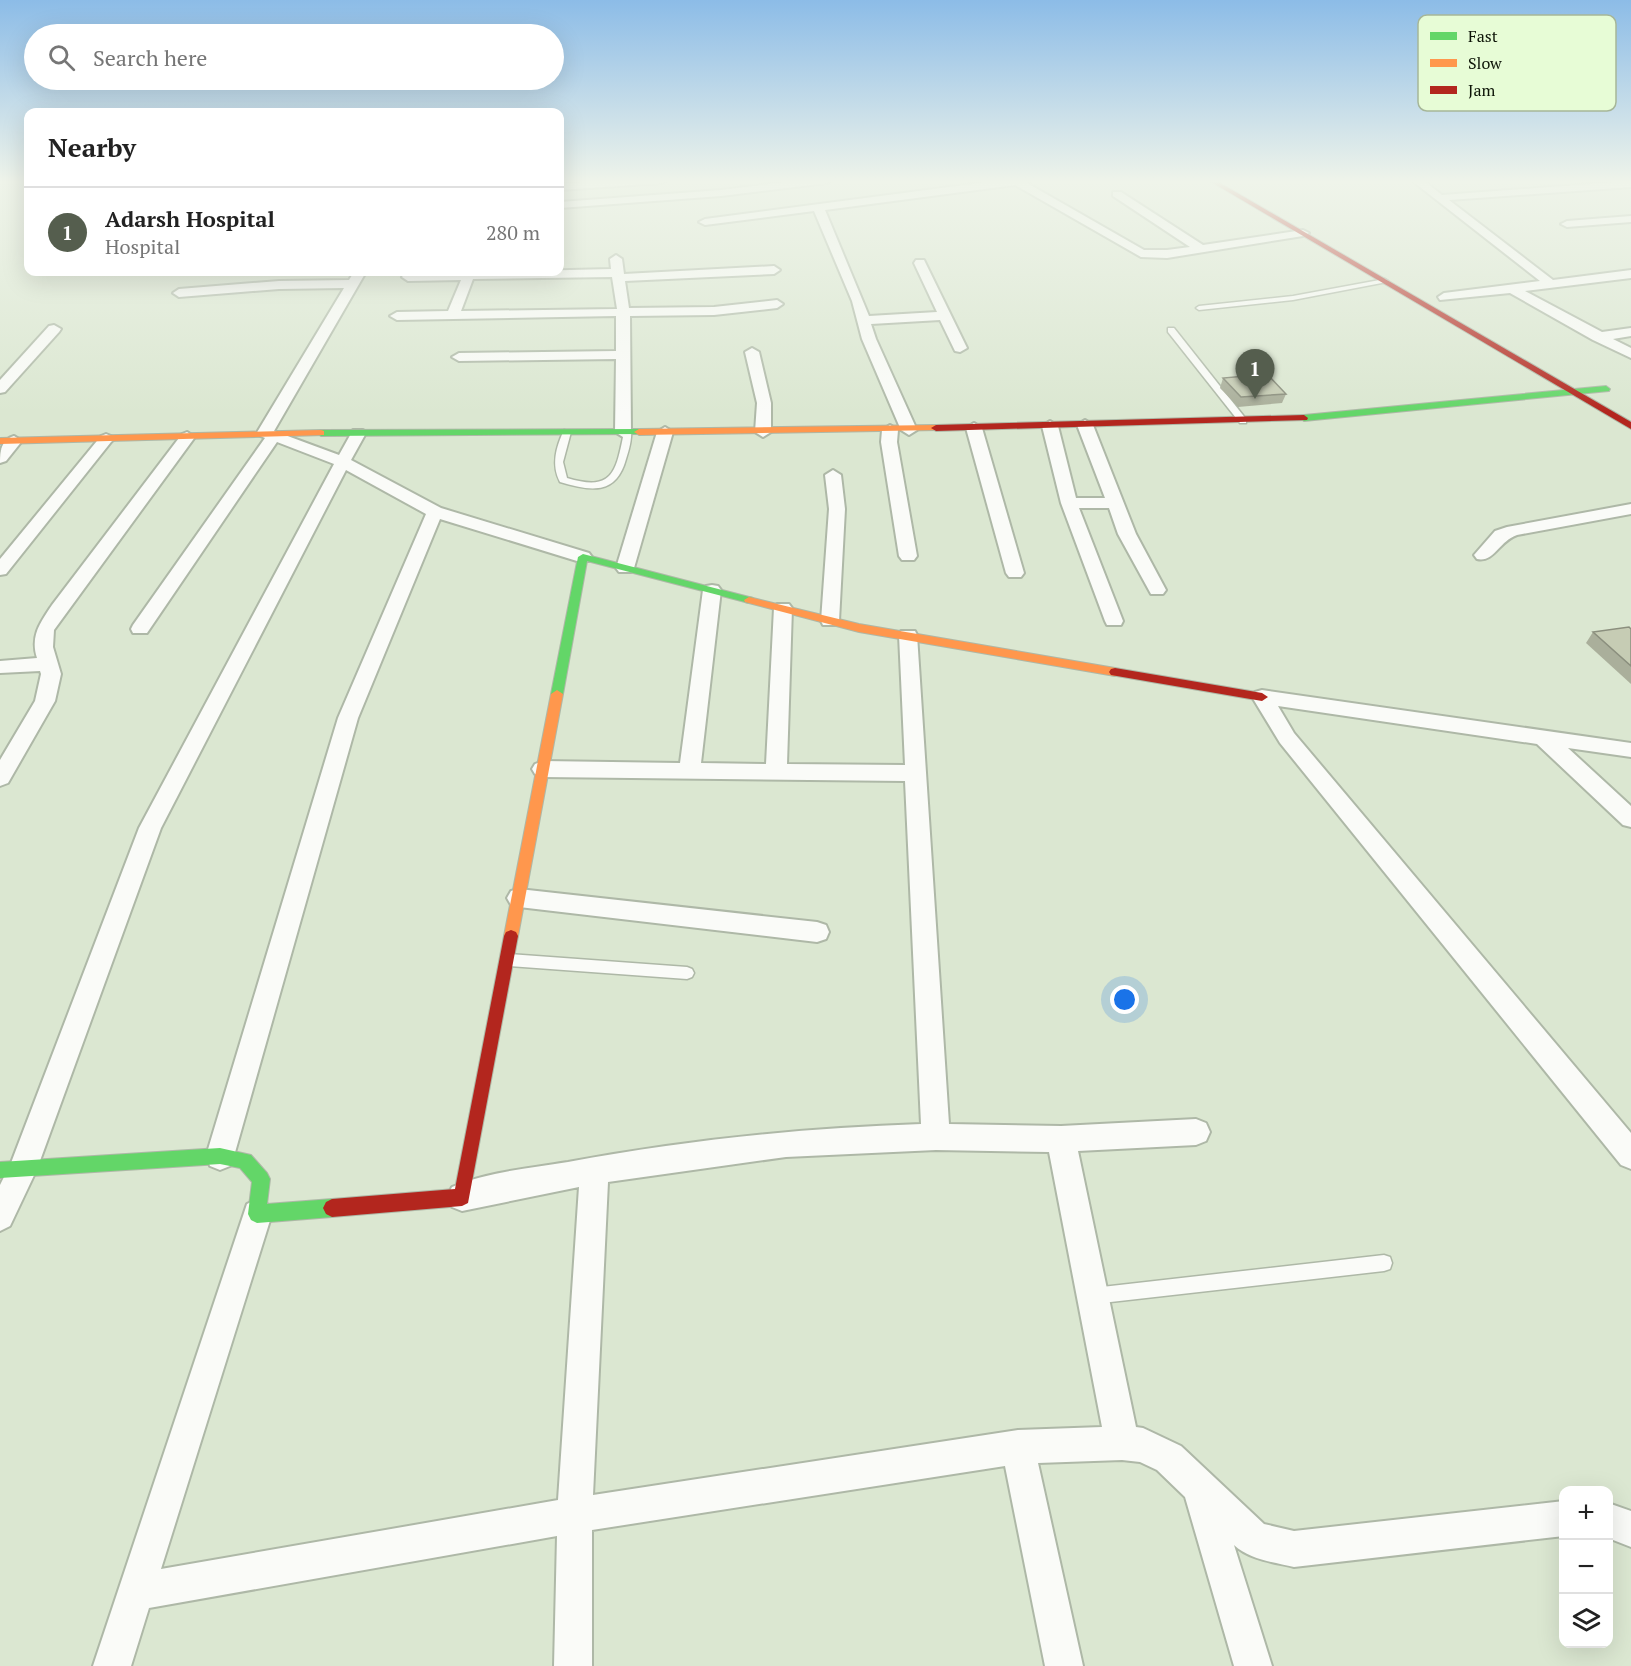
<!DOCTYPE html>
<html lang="en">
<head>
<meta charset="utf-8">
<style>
  :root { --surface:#fff; --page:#f6f6f6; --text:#222; --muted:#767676; --line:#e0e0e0; --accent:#555e4e }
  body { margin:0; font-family:"PT Serif",serif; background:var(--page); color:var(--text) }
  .controls { position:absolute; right:18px; bottom:18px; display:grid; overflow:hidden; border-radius:12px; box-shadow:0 6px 24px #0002 }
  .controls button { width:54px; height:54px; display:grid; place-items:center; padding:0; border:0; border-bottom:2px solid var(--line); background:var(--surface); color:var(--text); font:30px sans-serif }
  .you { position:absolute; left:1125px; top:1000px; width:21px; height:21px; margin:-15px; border:4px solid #fff; border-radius:50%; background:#1a73e8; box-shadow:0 0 0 9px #1a73e833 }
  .badge { display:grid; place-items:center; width:39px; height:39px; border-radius:50%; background:var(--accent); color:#fff; font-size:20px; font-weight:700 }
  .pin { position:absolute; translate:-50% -50px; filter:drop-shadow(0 2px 3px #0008) }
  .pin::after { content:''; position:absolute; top:32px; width:21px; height:18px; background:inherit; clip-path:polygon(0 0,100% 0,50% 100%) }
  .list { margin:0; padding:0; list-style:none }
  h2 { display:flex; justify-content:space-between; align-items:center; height:78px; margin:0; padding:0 24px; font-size:26px }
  h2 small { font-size:20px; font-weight:400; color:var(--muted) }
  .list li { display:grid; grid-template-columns:39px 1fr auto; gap:18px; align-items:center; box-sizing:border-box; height:90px; padding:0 24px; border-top:2px solid var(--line) }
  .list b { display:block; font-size:22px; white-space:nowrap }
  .list p { margin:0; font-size:20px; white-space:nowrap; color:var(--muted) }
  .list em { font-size:20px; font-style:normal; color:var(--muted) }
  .icon { flex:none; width:33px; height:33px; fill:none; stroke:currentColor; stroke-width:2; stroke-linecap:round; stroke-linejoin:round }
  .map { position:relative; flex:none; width:1631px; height:1666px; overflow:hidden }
  .search { position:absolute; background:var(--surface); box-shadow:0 6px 24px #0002; left:24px; top:24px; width:540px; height:66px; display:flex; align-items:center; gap:15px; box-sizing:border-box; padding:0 21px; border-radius:33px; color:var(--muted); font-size:22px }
  .panel { position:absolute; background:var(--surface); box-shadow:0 6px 24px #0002; left:24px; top:108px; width:540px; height:168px; border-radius:12px }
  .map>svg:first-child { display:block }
</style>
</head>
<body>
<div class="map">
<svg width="1631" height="1666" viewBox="0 0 1631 1666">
  <rect width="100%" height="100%" fill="#dbe7d1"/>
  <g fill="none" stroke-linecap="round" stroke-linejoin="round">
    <!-- lane casing -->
    <g stroke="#aeb8a7" stroke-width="3">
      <g id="lane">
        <path d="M1385,279l3,2 -1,1 -94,18 -94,10 -3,-2 3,-2 94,-10z"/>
        <path d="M1168,328h6l72,91v4h-6l-72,-91z"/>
        <path d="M564,430l7,2 -8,30 4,16c46,14 49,-6 57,-46l7,-2c1,9 -2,20 -5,29 -10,37 -36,32 -66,23 -9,-17 -4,-35 4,-52z"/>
        <path d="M509,954l178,13 5,2 2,4 -2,4 -5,2 -178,-13 -5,-2 -2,-4 2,-4z"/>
        <path d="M1384,1255l6,2 2,6 -2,6 -6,2 -291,33 -6,-2 -2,-6 2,-6 6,-2z"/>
      </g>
    </g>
    <!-- street casing -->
    <g stroke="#aeb8a7" stroke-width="4">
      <g id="street">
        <path d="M617,180h50l-5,3 -102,7v-6z"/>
        <path d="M802,180h30l-5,3 -106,13 -161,12v-6l161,-12z"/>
        <path d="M1003,180h29l-5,3 117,67h23l23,-3 -77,-51v-4h8l82,53 100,-15 6,3 -6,3 -136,22 -26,-1 -126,-72 -190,25 44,106 68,-4 -23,-49 2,-3h8l43,88 -7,4 -5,-1 -15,-31 -69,4 5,15 41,91 -8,5 -8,-5 -39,-91 -10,-38 -38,-90 -109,14 -6,-3 6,-3z"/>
        <path d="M1411,180h12l19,15 189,-14v6l-182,13 104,80 78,-10v8l-106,13 77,41 29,-4v8l-18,3 18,9v10l-38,-18 -83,-47 -70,7 -2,-3 6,-4 96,-12z"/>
        <path d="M1631,216v6l-64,5 -6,-3 6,-3z"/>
        <path d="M616,255l6,4 2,15 150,-8 6,4 -6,4 -149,7 4,27 85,-1 63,-7 6,4 -6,4 -63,7 -84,1 1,116 -3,3 -5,2 -8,-5 1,-73 -157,2 -7,-4 7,-4 157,-2v-35l-219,4 -7,-4 7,-4 51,-1 13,-31 -53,1 -6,-4 2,-3 207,-5 -1,-10zM612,277l5,32 -156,2 12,-32z"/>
        <path d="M354,272h12l-92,159 65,24 14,-25h10l3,3 -15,27 90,48 148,45 3,4 -3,4h-12l-137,-42 -82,199 -124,438 -4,10 -10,4 -10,-4 -4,-10 132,-438 88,-204 -80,-44 -185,358 -124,341 -27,57 -10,5v-46l11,-22 128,-335 195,-364 -57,-22 -130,191h-14l-2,-4 2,-4 132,-187 -9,-4 88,-146 -65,1 -100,8 -6,-4 6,-4 100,-8 70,-1z"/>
        <path d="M54,325l7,4 -2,3 -54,60 -5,1v-13l49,-54z"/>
        <path d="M752,348l7,4 12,51v29l-8,5 -8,-5 2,-29 -12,-51z"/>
        <path d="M1085,420l8,5 43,109 30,56 -3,4h-12l-33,-60 -9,-26h-30l44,113 -2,4h-14l-2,-4 -44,-118 -19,-77 8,-5 8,5 18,72h29l-28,-73z"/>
        <path d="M974,423l8,5 42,145 -3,4h-12l-3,-4 -40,-145z"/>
        <path d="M890,425l8,5 -1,12 20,114 -3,4h-12l-3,-4 -18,-114 1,-12z"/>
        <path d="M665,427l8,5 -39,136 -3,4h-12l-3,-4 41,-136z"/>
        <path d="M187,432l8,5 -141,193 -1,17 8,27 -6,27 -47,82 -8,3v-26l35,-59 6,-27 -1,-3 -40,2v-12l37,-3c-7,-22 3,-35 15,-53l130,-171z"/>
        <path d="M106,434l5,2 3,3 -3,3 -105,132 -6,1v-16l101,-123z"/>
        <path d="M14,436l8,5 -16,20 -6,2c0,-12 1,-23 14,-27z"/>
        <path d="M833,470l8,5 4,34 -6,112 -2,4h-14l-2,-4 8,-112 -4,-34z"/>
        <path d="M1631,504v10l-114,21c-18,6 -23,28 -40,24l-3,-4 21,-24 12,-4z"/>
        <path d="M712,585l6,1 3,4 -20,173 65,1 8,-156 3,-4h12l3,4 -5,156 118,1 -6,-130 2,-4h14l2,4 32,489 112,2 135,-7 10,4 4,9 -4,9 -10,4 -118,6 58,276 7,1 38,18 83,78 30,7 270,-30v35l-270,31c-20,-5 -44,-7 -60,-22l38,121h-38l-49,-169 -28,-27 -17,-8 -18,-2 -84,3 45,203h-38l-40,-200 -413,64v136h-38l3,-130 -408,72 -18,58h-38l154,-462 10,-5 10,5 5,10 -111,355 397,-69 21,-313 -117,24 -10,-4 -5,-10 5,-10c35,-15 78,-19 116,-25 117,-22 234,-34 353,-38l-16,-343 -362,-4 -8,-3 -3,-5 3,-5 8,-3 137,2 23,-173 3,-4zM936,1150l113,2 53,275 -84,3 -425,65 15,-313 178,-25z"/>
        <path d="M1262,690l369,53v14l-63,-9 63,58v21l-8,-2 -86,-81 -259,-38 16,27 337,400v36l-10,-4 -341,-422 -28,-46 3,-5z"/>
        <path d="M519,889l298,33 9,3 3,7 -3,7 -9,3 -298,-35 -8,-2 -4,-7 4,-7z"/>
        <path d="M1608,1503l23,8v36l-23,-9z"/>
      </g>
    </g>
    <!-- fast casing -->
    <g stroke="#aeb8a7" stroke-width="2">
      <g id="fast">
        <path d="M1606,386l4,3 -1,2 -305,30 -4,-3 4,-3z"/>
        <path d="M639,429l5,3 -2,2 -321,2 -5,-3 5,-3z"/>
        <path d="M583,554l170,44 1,2 -5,3 -162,-42 -24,133 -6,4 -6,-4 27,-137z"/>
        <path d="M220,1148l31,7 16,18 3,6 -3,25 65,-5 6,3 3,6 -3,6 -6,3 -75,6 -6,-3 -3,-6 4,-32 -12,-14 -20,-4 -220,14v-16z"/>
      </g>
    </g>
    <!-- slow casing -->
    <g stroke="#aeb8a7" stroke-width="2">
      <g id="slow">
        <path d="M936,425l3,1v4l-300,5 -5,-3 5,-3z"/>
        <path d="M321,430l3,1v4l-324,9v-6z"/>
        <path d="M749,597l110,27 256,44 6,4 -6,4 -256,-44 -114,-30 -1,-2z"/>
        <path d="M557,690l6,4 -45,242 -2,4 -5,2 -5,-2 -2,-4 47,-242z"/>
      </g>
    </g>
    <!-- jam casing -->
    <g stroke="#aeb8a7" stroke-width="2">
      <g id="jam">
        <path d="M1208,180h7l416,242v7z"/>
        <path d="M1304,415l4,3 -1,2 -371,11 -5,-3 5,-3z"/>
        <path d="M1115,668l147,25 6,4 -6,4 -151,-26 -2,-3 2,-3z"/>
        <path d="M511,930l5,2 2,4 -50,267 -6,3 -130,11 -6,-3 -3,-6 3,-6 6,-3 123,-10 49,-253 2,-4z"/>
      </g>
    </g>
    <!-- lane -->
    <use href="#lane" fill="#fafbf8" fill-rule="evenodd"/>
    <!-- street -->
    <use href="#street" fill="#fafbf8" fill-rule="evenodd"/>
    <!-- fast -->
    <use href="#fast" fill="#63d668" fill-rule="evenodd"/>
    <!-- slow -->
    <use href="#slow" fill="#ff974d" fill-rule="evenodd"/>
    <!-- jam -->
    <use href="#jam" fill="#b3261e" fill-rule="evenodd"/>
  </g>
  <!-- wall -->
  <g fill="#aaaf9b">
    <path d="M1223,378l63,16 -4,9 -44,4 -18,-19z"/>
    <path d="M1631,629v55l-45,-41 7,-11z"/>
  </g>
  <!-- building -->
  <g fill="#c6ccb4" stroke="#8b8f7e" stroke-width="1.5">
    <path d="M1267,374l19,20 -45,3 -18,-19z"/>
    <path d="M1629,627l2,2v37l-38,-34z"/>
  </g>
  <!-- sky -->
  <linearGradient id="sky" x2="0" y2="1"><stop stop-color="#8cbce7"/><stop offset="0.44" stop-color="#eff4ea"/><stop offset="1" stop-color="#eff4ea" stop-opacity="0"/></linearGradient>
  <rect width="1631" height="413" fill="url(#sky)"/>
  <!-- legend -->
  <rect x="1418" y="15" width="198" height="96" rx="9" fill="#e7fcd6" stroke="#a6b698" stroke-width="1.5"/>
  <rect x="1430" y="32" width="27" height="8" fill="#63d668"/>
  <rect x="1430" y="59" width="27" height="8" fill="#ff974d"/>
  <rect x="1430" y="86" width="27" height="8" fill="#b3261e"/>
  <g font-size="16" fill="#0d1407">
    <text x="1468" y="42">Fast</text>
    <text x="1468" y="69">Slow</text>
    <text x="1468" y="96">Jam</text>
  </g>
</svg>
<div class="controls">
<button>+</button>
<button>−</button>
<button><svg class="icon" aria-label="layers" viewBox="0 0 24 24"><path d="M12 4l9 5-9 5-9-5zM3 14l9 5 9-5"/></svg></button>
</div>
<div class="you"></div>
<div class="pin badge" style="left:1255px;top:399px">1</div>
<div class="search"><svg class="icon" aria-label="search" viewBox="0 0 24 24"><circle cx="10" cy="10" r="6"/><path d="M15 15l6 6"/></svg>Search here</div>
<section class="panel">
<h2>Nearby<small></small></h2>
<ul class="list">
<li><span class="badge">1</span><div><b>Adarsh Hospital</b><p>Hospital</p></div><em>280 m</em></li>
</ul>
</section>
</div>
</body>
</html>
